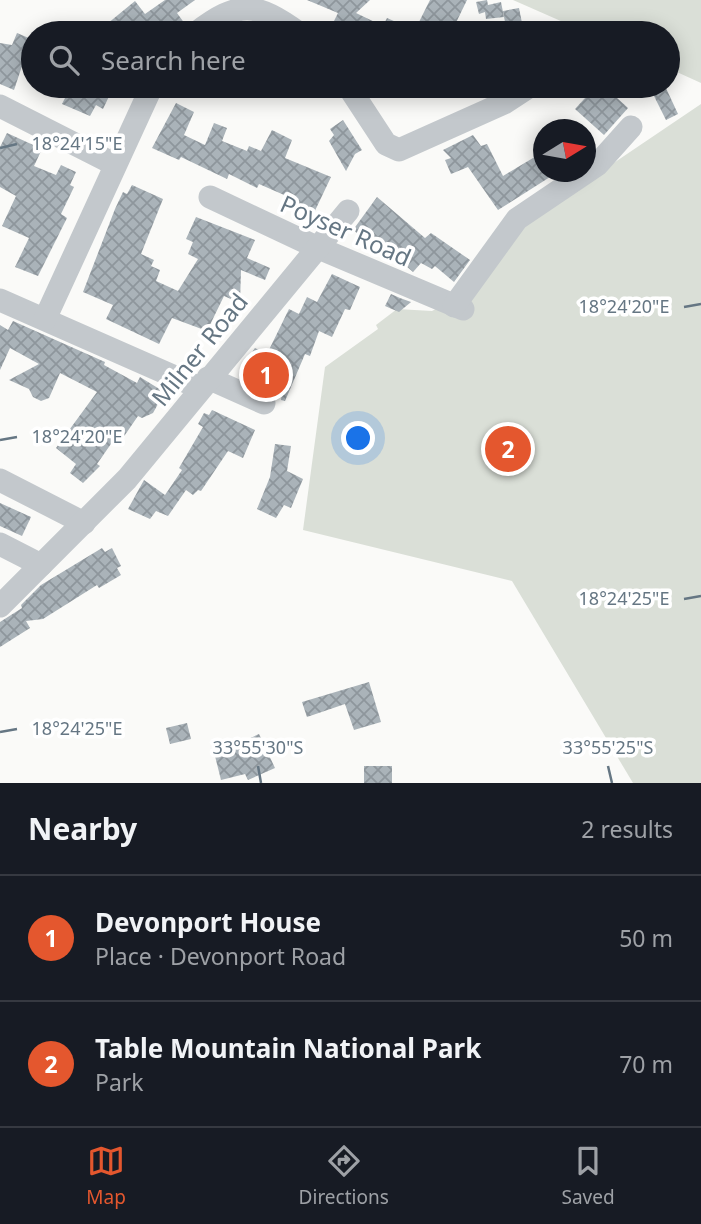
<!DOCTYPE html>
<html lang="en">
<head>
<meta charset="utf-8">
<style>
  :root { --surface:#171b24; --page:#20242c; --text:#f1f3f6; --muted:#9ea1a6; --line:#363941; --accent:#e4572e }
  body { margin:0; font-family:"Noto Sans",sans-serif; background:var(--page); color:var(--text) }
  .compass { position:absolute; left:533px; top:119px; width:63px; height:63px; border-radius:50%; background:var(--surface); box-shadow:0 4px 18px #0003; rotate:79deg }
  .you { position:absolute; left:359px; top:439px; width:24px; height:24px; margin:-18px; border:5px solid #fff; border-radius:50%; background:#1a73e8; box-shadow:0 0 0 10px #1a73e833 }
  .badge { display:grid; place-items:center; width:46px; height:46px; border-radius:50%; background:var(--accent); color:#fff; font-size:23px; font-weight:700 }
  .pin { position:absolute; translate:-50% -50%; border:4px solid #fff; box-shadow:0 2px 7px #0006 }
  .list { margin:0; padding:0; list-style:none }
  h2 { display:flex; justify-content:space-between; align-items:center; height:91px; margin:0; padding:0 28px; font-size:30px }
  h2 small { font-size:23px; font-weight:400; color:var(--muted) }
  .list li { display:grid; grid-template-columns:46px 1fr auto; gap:21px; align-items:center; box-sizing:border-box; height:126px; padding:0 28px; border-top:2px solid var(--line) }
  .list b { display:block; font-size:26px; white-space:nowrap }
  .list p { margin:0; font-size:23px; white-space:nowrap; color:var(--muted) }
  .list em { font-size:23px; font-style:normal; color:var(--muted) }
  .icon { flex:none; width:38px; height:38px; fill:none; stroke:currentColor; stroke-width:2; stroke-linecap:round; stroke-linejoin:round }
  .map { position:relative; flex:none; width:701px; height:783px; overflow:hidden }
  .search { position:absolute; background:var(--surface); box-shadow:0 4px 18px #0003; left:21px; right:21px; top:21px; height:77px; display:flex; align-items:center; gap:18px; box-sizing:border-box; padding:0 24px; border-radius:38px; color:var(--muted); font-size:26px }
  .sheet { height:343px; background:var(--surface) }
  nav { display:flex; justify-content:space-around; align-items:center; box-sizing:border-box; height:98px; border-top:2px solid var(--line); background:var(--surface); font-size:19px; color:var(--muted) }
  nav a { display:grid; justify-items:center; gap:4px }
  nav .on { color:var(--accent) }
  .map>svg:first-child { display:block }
</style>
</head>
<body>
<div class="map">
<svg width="701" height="783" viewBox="0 0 701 783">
  <defs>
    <pattern id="building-cross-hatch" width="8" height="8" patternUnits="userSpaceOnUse" patternTransform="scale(1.75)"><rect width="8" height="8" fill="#aab3b9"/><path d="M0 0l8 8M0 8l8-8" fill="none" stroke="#8e969c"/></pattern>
  </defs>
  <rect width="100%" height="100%" fill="#fafaf8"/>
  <!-- green -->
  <g fill="#dadfd7">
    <path d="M513,0h188v83l-33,-15v-35h-80z"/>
    <path d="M701,104v679h-68l-121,-202 -209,-51 22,-163 53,-38 -2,-4 21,-16 35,2 32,-17 46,-61z"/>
  </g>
  <!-- building -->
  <g fill="url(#building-cross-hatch)">
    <path d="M165,0h30l-18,13 8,11 -8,9h-81l39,-32 10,13z"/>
    <path d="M307,0h63l-14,13 27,13 4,-8 34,15h-67l-10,-4 -1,4h-15l10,-20z"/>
    <path d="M430,0h37l-16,33h-23l-12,-5z"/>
    <path d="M487,0l1,5 13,-3 3,15 -18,2 -1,-7 -6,2 -3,-12z"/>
    <path d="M519,8l5,25h-17l-4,-22z"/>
    <path d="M17,33l14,6 -17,51 -14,-6v-41l12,2z"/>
    <path d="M71,86h43l-11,23 -7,-4 -6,11 -28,-12z"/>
    <path d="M596,86h8l24,22 -24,27 -29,-26z"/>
    <path d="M649,86h16l13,28 -12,6z"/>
    <path d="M176,103l18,9 -10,23 21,10 9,-22 13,5 -5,13 25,10 2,-5 12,5 11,-21 20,10 -7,18 46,19 -19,40 -24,-14 3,-5 -32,-14 -2,4 -28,-14 -2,5 -46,-22 -2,3 -27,-12z"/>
    <path d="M343,120l19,30 -7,4 -9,17 -17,-30 5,-6 -4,-6z"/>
    <path d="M7,133l35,16 -8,17 22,9 5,-10 15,7 -6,13 4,2 -13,27 6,4 -29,58 -23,-9 14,-29 -27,-12 14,-30 -16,-9v-40z"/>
    <path d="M473,135l8,11 6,-2 16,32 40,-24v20l7,5 -52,33 -30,-43 -17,7 -6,-14 6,-2 -8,-8z"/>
    <path d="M132,185l31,14 -22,55 13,6 -3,6 9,4 -4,11 22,10 20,-32 -10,-5 5,-12 -7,-3 10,-22 59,23 -8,18 23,10 -5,12 -24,-10 -1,33 -16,-7 -17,35 -35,-13 -13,26 -53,-25 7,-14 -30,-13 32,-83 8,-17 4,2z"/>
    <path d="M377,197l48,41 6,-5 39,27 -16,22 -19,-16 -3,3 -11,-6 -8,9 -36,-31 -3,5 -21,-16z"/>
    <path d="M332,274l28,13 -10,23 -5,-1 -13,28 -13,-6 -9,25 -5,-2 -20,47 -4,-1 5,-34 -13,27 -22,-11 2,-4 -10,-5 3,-11 9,-14 12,6 22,-45 10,5 8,-17 10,5z"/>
    <path d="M391,294l9,4 11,4 -12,10 -14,-6z"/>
    <path d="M13,321l92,41 -1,3 33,18 3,-6 21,13 2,5 -10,18 -11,5 -4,-2 -20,29 -5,-4 -16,23 3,2 -17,17 -13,-10 6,-9 -20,-16 41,-56 -37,-19 -11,25 -8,3 -8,-4 -4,-8 -20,-9 30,-16 -29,-16 -10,22v-45l8,5z"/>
    <path d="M212,410l43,20 -12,28 -15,-7 -27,40 -3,-1 -5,5 -7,-5 -18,26 -12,-5 -6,8 -22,-10 16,-29 21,15 17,-25 -3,-2 24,-41 -5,-3 6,-11 5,2z"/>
    <path d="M275,444l16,2 -4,25 16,8 -12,29 -7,-3 -8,13 -19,-9 13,-32z"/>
    <path d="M0,503l31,14 -9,19 -22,-10z"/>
    <path d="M102,548l3,4 7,-4 9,18 -4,2 4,7 -22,13 -2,-3 -54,34 -17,2 4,7 -30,19v-25l22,-14 -1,-3 20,-20z"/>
    <path d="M369,682l12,40 -27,8 -9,-26 -38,13 -5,-15z"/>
    <path d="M187,723l4,16 -21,5 -4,-16z"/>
    <path d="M259,734l16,34 -27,12 -3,-6 -24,6 -6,-24 20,-5 -2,-5z"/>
    <rect x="364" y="766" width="28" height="17"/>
  </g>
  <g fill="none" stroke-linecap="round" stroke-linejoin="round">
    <!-- minor -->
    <g stroke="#c3c8cc" stroke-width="23">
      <path d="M196,33c43,-33 60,-31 103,0"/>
      <path d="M348,86l38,58 13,6 105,-47 26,-17"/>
      <path d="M0,106l114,58"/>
      <path d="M210,197l106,50 147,62"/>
      <path d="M0,300l200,88"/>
      <path d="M454,306l63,-87 80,-54 34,-38"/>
      <path d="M45,319l107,-233"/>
      <path d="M208,378l56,25"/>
      <path d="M0,480l84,43"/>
      <path d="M0,544l41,21"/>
      <path d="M0,606l127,-127 221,-268"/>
    </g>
  </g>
  <!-- ticks -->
  <path fill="none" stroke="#657683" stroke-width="2.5" d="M0,148l17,-4M684,307l17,-3M0,440l17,-3M684,599l17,-3M0,732l17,-3M258,766l3,17M608,766l4,17"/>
  <g text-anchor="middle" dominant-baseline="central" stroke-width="7" stroke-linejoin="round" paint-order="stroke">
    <!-- street labels -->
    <g font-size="24" fill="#657683" stroke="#fff">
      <text transform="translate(346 230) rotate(24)">Poyser Road</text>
      <text transform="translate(199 349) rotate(-51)">Milner Road</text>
    </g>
  </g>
  <g font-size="18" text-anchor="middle" fill="#657683" stroke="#fff" stroke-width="7" stroke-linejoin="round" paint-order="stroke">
    <text x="77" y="150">18°24'15"E</text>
    <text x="624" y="313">18°24'20"E</text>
    <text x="77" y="443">18°24'20"E</text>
    <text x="624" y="605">18°24'25"E</text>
    <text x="77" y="735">18°24'25"E</text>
    <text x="258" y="754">33°55'30"S</text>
    <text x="608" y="754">33°55'25"S</text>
  </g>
</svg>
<svg class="compass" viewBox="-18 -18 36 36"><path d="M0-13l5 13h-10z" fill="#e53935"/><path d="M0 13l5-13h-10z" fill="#9ea1a6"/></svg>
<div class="you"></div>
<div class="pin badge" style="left:266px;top:375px">1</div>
<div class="pin badge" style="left:508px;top:449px">2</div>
<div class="search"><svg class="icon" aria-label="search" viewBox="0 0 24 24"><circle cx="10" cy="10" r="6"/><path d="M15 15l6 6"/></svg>Search here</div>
</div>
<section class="sheet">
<h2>Nearby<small>2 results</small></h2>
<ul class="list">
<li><span class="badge">1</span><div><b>Devonport House</b><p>Place · Devonport Road</p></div><em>50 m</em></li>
<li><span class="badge">2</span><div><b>Table Mountain National Park</b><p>Park</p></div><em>70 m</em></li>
</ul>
</section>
<nav>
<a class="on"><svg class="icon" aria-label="map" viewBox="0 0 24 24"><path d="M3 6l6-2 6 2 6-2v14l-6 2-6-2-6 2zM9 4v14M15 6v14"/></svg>Map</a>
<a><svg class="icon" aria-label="directions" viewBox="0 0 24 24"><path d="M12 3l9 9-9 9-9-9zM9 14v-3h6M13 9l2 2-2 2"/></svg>Directions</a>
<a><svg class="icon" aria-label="saved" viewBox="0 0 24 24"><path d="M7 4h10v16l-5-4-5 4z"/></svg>Saved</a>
</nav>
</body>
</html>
